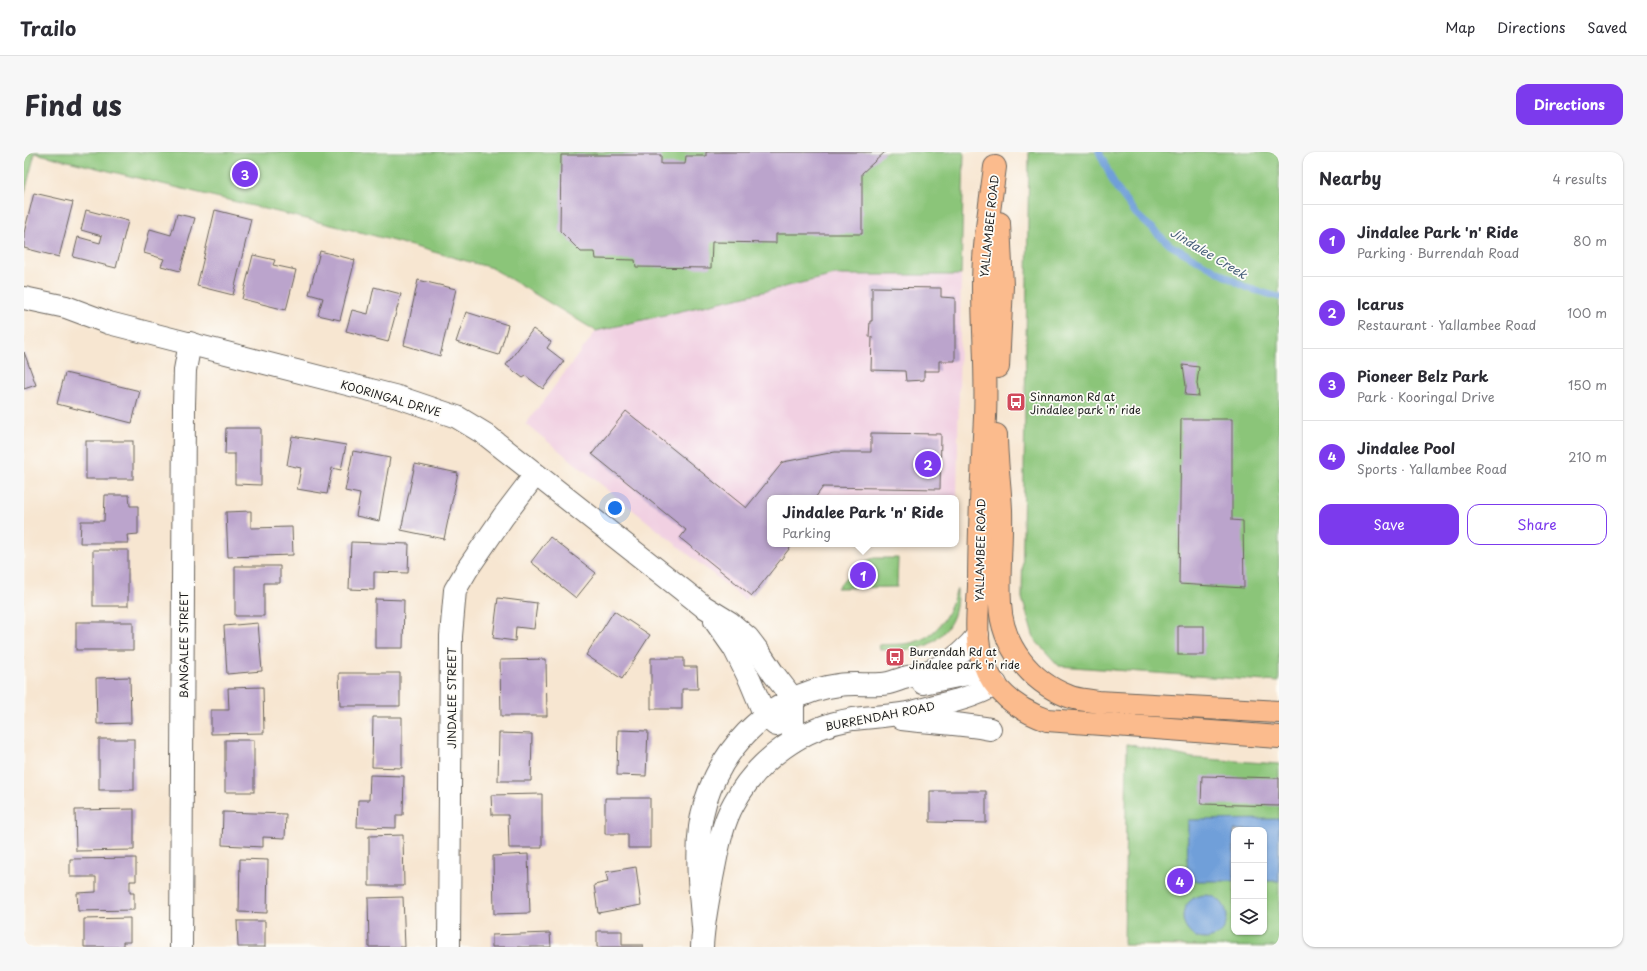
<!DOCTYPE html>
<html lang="en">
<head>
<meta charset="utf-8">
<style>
  :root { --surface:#fff; --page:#f7f7f7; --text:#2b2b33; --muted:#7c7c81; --line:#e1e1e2; --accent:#7c3aed }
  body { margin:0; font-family:"Playpen Sans",sans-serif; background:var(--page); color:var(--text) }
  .controls { position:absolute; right:12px; bottom:12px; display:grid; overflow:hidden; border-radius:8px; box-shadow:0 1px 3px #0004 }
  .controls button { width:36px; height:36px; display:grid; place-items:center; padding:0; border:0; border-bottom:1px solid var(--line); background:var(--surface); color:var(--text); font:20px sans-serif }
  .you { position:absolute; left:591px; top:356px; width:14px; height:14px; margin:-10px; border:3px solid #fff; border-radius:50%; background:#1a73e8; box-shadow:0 0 0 6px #1a73e833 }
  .badge { display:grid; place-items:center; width:26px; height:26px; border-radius:50%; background:var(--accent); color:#fff; font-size:13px; font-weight:700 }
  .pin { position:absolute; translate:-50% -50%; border:2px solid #fff; box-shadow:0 1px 4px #0006 }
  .popup { position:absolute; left:743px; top:343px; width:192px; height:52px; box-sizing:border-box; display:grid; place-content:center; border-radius:8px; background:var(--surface); filter:drop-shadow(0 1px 3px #0005); font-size:13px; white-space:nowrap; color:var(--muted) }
  .popup b { font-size:15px; color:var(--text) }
  .popup::after { content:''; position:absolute; left:50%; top:100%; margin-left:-8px; border:8px solid transparent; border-top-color:var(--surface) }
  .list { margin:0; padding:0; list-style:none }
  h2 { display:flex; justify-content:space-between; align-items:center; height:52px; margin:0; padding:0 16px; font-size:17px }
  h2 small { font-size:13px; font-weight:400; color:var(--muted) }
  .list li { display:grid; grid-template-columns:26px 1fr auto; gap:12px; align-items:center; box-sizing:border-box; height:72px; padding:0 16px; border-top:1px solid var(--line) }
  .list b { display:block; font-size:15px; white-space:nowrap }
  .list p { margin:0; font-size:13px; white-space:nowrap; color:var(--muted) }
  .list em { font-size:13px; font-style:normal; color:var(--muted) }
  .actions { display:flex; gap:8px; padding:12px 16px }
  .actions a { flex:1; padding:9px 0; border:1px solid var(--accent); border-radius:12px; text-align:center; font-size:14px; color:var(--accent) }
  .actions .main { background:var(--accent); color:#fff }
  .icon { flex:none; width:22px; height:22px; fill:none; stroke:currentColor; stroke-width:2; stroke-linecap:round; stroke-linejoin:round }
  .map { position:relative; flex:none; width:1255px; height:795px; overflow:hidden; border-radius:12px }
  header { display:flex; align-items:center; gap:24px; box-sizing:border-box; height:56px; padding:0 20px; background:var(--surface); border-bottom:1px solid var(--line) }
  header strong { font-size:19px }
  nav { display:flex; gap:22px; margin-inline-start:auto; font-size:14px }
  .intro { display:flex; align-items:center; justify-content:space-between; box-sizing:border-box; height:96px; padding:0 24px }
  h1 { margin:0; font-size:28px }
  .button { padding:10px 18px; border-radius:12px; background:var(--accent); color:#fff; font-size:14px; font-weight:700 }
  main { display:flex; gap:24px; padding:0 24px }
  aside { flex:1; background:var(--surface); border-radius:12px; box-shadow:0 1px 3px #0004 }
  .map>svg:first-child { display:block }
</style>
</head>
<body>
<header>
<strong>Trailo</strong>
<nav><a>Map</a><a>Directions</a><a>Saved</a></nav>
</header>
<div class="intro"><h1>Find us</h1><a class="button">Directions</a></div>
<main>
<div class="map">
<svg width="1255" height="795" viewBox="0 0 1255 795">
  <rect width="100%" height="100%" fill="#fdfcf7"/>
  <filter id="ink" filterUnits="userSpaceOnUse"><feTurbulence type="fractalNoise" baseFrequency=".025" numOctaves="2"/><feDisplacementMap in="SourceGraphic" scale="8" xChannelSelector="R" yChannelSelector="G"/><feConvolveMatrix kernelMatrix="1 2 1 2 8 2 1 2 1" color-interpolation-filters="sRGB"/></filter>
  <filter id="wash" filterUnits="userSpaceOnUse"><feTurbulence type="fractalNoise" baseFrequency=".012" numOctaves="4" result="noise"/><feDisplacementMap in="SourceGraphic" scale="16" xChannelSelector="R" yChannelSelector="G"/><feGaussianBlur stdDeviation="0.9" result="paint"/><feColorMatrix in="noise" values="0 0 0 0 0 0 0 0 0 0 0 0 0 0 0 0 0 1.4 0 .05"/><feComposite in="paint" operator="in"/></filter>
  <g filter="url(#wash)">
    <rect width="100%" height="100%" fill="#f7e6d1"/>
    <!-- built -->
    <path fill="#f1d0e2" d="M811,123h126l-4,223 -125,-1 -1,1h-61v46h22l-47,56 -219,-176 70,-93z"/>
    <!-- green -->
    <g fill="#8bc579" stroke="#54704a" fill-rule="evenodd">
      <path d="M0,0h940l-3,123h-126l-239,56 -104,-63 -124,-34 -333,-81 -11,43z"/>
      <path d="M1005,0h250v530l-220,-16 -25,-27 -12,-41z"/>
      <path d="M849,406h25l-1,29 -60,1c11,-14 19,-23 36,-30z"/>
      <path d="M933,437c0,7 0,15 -2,22 -4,18 -22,36 -41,38 -11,1 -23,0 -34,1l-1,-5c10,-1 22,0 32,-2 29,-7 37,-29 46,-54z"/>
      <path d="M1103,592l66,14 86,6v183l-155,-2zM1210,678h30v102h-30z"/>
    </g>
    <!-- water -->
    <g fill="#6f9fd9" stroke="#465e7a">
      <path d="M1255,667v62h-15v-51h-30v51h-47l1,-61z"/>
      <circle cx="1181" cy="765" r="22"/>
    </g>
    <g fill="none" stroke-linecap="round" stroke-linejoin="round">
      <!-- stream -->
      <path stroke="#6f9fd9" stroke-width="7" d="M1075,0l16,34 21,28 34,31 77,43 32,9"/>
    </g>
    <g id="blocks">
      <!-- building -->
      <g fill="#bba4cc">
        <path d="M682,0h179l-23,21v61h-86v9l-64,-1 -1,26 -75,-1 -1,-7 -39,-1 -1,-7h-14l-21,-21 1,-76h100v9h24l1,-8h20z"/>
        <path d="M10,41l39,9 -14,55 -35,-9v-15z"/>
        <path d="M62,58l42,11 -12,47 -43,-11 5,-20 22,6 2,-7 -21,-6z"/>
        <path d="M191,58l36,9 -18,76 -36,-9z"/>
        <path d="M153,62l18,4 -15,53 -19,-5 3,-7 -20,-6 6,-24 21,6z"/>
        <path d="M296,99l35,9 -15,60 -22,-5 5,-17 -14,-4z"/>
        <path d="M229,103l22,5 -2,5 23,5 -10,40 -44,-11z"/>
        <path d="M394,128l38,9 -16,67 -36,-11z"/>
        <path d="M350,135l27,7 -13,48 -42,-11 6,-21 16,4z"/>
        <path d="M848,135l69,1v9l14,1v63h-16v10h-15v9l-18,1 -1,-10 -34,-1 1,-33h-3l1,-16h2z"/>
        <path d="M442,160l42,13 -9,30 -43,-13z"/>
        <path d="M509,177l18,13 -4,6 17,13 -21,28 -17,-13 -3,2 -17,-13z"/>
        <path d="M0,200l12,33 -12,4z"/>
        <path d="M1159,213l16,2 -2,16 2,13 -14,-1 1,-9z"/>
        <path d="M41,221l75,18 -8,32 -75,-19z"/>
        <path d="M602,259l120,97 37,-46 52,-10h36v-19l70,1 -1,55 -117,-2 -8,11h-45v46h23l-41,52 -72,-58 6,-8 -94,-76z"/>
        <path d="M1157,267h51v101l11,1 1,67 -65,-4z"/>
        <path d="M202,276h35v57l-26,-1v-30h-10z"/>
        <path d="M268,284l54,9 -5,25 -9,-2 -5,26 -30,-5 4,-21 -14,-3z"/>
        <rect x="62" y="289" width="47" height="38"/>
        <path d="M329,299l37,7 -11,63 -23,-5 4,-22 -15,-3z"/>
        <path d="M391,312l43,9 -14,66 -43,-9z"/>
        <path d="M81,343h24l1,11h8v28l-11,1 1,8h-48l1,-22h23z"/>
        <path d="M227,359v17l41,-1 1,28 -65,2 -2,-45z"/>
        <path d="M526,385l46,36 -20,25 -45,-36z"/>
        <path d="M327,390l58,2 -1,29 -34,-1v18l-25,-1z"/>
        <rect x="69" y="398" width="35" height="56"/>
        <path d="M211,414h45v17h-16v33h-29z"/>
        <path d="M474,446l39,5 -3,26 -18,-2 -1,14 -22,-3z"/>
        <path d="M351,447l29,1 -1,48h-28z"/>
        <path d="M590,459l36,24 -28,44 -36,-24z"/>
        <rect x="52" y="470" width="57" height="28"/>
        <path d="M234,471l4,48 -35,3 -3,-48z"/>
        <rect x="1154" y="474" width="26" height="29"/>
        <path d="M627,506h33v9h13l1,22h-16v20h-31z"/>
        <path d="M522,507l1,57h-46l-1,-56z"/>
        <path d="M315,521h61v33h-60z"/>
        <path d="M106,525l1,46 -34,1 -1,-46z"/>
        <path d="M239,535l1,46 -53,1v-24h18l-1,-22z"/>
        <path d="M349,565h29v51l-30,-1z"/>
        <path d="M594,578l30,1 -2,45 -29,-1z"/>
        <path d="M475,581l33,1 -1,47h-33z"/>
        <rect x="75" y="587" width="35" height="51"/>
        <rect x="201" y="588" width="29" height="52"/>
        <path d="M346,623l34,1 -1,39h-7v13l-39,-1 1,-27h11z"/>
        <path d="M1178,624l77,2v28l-78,-2z"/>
        <path d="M906,639h56v32l-56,-1z"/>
        <path d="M518,642v54h-33l-1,-33h-16l-1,-20z"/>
        <path d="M581,646h45v50h-22v-14h-23z"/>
        <path d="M110,657v41l-58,1 -1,-41z"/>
        <path d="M199,660l63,2 -1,24 -22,-1v10l-41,-2z"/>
        <path d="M379,683l1,51h-35v-50z"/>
        <path d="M504,702l2,59 -36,1 -1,-58z"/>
        <path d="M112,706v23h-6v12h4v17l-56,1 -1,-18 19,-1v-15h-26v-18z"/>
        <path d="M216,707l28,1 -1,53 -28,-1z"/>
        <path d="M612,715l5,38 -43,8 -4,-28 14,-3 -2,-10z"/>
        <path d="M379,745l2,50h-36l-1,-49z"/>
        <path d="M106,766v24h-7v5h-39v-28z"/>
        <path d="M213,769h28v26h-27z"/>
        <path d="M573,779h25v14h21v2h-46z"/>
        <path d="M526,781l1,14h-59v-12z"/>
      </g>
    </g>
  </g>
  <g filter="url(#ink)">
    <use href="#blocks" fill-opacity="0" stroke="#69635b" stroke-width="1"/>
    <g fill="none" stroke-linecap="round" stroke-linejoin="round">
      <!-- minor casing -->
      <g stroke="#69635b" stroke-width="24">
        <g id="minor">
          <path d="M0,146l42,9 43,16 289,74 59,20 28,17 218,172 26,16 19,16 13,17 12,18 20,26v42"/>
          <path d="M691,469l19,27 16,32 15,36 11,9"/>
          <path d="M899,531l50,-10 13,-5"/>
          <path d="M878,567c30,4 59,4 88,10"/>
          <path d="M679,775c-3,-33 -7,-67 -3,-100 9,-70 68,-133 139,-142 14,-2 28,0 42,-1 8,0 16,-4 23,-6 34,-8 52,-16 74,-43"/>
          <path d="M157,795l3,-542 1,-35 5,-27"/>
          <path d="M425,795l2,-311 4,-46 13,-22 35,-51 32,-42"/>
          <path d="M678,795c1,-23 6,-46 10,-69 5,-25 9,-52 22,-75 24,-44 69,-76 119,-84 18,-2 36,-3 54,-6 15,-3 29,-8 44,-11 15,-4 32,-9 45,-18"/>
        </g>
      </g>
      <!-- major casing -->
      <g stroke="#69635b" stroke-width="24">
        <g id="major">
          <path d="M971,15c-5,39 -12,80 -12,120 0,43 4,87 2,130 -3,56 -6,112 -6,169 -1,24 -5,52 4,75 10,30 35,49 64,59l232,17"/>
          <path d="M974,215l4,-81 -3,-63"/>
          <path d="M972,283c0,25 4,50 5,75 1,32 -3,63 -1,94 2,42 30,77 68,92 9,4 20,4 30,6l181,10"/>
        </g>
      </g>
      <!-- minor -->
      <use href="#minor" stroke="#fff" stroke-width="22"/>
      <!-- major -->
      <use href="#major" stroke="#fbbb8d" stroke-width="22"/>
    </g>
  </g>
  <!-- icons -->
  <defs>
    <g id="bus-square" transform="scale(1)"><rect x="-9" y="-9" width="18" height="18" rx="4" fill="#d1495b" stroke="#fdfcf7"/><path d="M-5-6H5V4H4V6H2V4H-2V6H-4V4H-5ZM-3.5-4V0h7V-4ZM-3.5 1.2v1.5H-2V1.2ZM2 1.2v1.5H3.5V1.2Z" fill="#fff"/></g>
  </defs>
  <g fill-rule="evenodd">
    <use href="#bus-square" x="992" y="250"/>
    <use href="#bus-square" x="871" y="505"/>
  </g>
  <g text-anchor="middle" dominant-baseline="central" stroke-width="3.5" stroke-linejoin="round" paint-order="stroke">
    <!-- street labels -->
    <g font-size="11" fill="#1c1c1c" stroke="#fdfcf7">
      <text transform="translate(965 74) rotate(-84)">YALLAMBEE ROAD</text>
      <text transform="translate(367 246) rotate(16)">KOORINGAL DRIVE</text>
      <text transform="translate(956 398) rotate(-89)">YALLAMBEE ROAD</text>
      <text transform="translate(159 493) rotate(-90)">BANGALEE STREET</text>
      <text transform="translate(427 546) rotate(-90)">JINDALEE STREET</text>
      <text transform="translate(856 564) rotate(-11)">BURRENDAH ROAD</text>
    </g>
    <!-- poi labels -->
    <g font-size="11" fill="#1c1c1c" stroke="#fdfcf7" text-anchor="start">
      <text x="1006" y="244">Sinnamon Rd at<tspan x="1006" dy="13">Jindalee park 'n' ride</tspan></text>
      <text x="885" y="499">Burrendah Rd at<tspan x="885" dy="13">Jindalee park 'n' ride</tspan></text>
    </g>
    <!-- water labels -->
    <g font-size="12" font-style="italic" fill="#465e7a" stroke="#fdfcf7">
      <text transform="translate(1185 101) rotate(31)">Jindalee Creek</text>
    </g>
  </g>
</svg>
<div class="controls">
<button>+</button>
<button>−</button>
<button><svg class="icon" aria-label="layers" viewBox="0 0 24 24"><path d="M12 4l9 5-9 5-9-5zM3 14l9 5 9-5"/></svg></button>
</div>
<div class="you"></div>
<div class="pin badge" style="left:839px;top:423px">1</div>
<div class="popup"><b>Jindalee Park 'n' Ride</b>Parking</div>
<div class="pin badge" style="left:904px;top:312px">2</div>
<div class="pin badge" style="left:221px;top:22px">3</div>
<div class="pin badge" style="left:1156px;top:729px">4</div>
</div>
<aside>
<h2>Nearby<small>4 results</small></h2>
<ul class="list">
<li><span class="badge">1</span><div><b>Jindalee Park 'n' Ride</b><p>Parking · Burrendah Road</p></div><em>80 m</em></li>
<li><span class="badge">2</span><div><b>Icarus</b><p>Restaurant · Yallambee Road</p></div><em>100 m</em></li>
<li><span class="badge">3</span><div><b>Pioneer Belz Park</b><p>Park · Kooringal Drive</p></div><em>150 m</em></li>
<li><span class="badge">4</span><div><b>Jindalee Pool</b><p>Sports · Yallambee Road</p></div><em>210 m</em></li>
</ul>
<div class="actions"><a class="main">Save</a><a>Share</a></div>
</aside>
</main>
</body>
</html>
